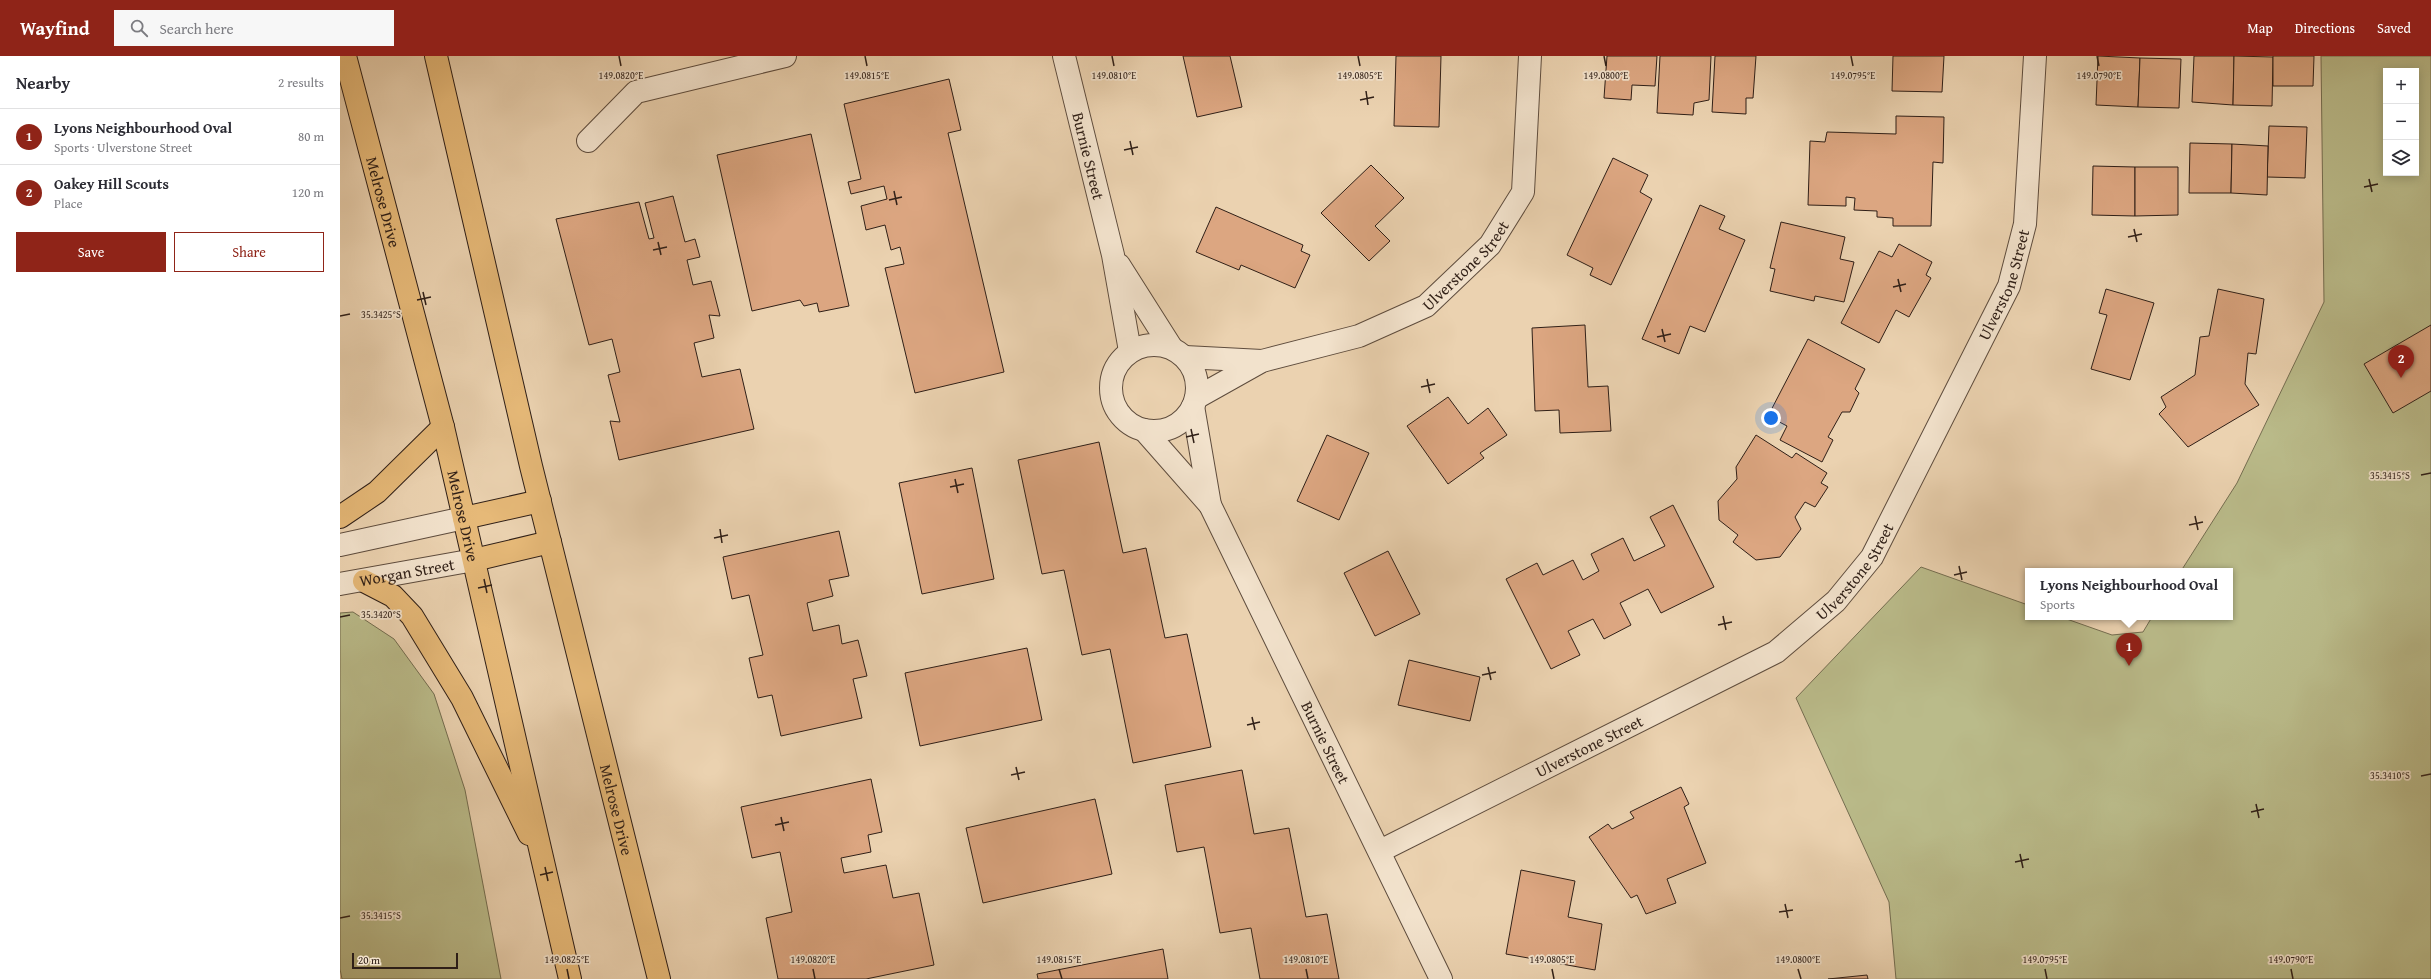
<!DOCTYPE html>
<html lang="en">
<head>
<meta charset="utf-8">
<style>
  :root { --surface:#fff; --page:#f7f7f7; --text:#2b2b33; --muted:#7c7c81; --line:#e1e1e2; --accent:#8f2418 }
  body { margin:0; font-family:"Gentium Book Plus",serif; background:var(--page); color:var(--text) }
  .controls { position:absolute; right:12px; top:12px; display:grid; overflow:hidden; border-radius:0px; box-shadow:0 2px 10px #0003 }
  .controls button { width:36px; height:36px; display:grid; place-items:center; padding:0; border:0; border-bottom:1px solid var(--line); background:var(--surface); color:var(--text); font:20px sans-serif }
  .scale { position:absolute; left:12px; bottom:10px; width:106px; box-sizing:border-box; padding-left:4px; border:2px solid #2f1f17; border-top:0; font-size:11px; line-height:14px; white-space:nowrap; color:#2f1f17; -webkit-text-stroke:3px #f2e2cc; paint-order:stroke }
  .you { position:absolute; left:1431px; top:362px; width:14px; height:14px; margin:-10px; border:3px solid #fff; border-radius:50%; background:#1a73e8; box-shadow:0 0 0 6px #1a73e833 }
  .badge { display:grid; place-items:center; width:26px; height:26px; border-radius:50%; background:var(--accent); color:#fff; font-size:13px; font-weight:700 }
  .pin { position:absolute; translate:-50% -33px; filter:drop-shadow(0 1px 2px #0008) }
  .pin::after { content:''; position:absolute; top:21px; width:14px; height:12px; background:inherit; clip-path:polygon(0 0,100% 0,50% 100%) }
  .popup { position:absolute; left:1685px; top:512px; width:208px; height:52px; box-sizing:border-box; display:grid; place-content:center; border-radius:0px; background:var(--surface); filter:drop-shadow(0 1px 3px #0005); font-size:13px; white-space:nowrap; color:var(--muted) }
  .popup b { font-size:15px; color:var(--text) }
  .popup::after { content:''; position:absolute; left:50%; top:100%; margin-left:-8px; border:8px solid transparent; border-top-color:var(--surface) }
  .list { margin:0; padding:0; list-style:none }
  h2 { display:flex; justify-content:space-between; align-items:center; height:52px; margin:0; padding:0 16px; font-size:17px }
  h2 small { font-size:13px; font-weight:400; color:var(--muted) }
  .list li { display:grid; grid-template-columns:26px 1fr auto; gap:12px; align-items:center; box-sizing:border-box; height:56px; padding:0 16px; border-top:1px solid var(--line) }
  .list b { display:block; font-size:15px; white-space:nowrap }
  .list p { margin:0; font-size:13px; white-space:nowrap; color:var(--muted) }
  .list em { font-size:13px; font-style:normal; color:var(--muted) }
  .actions { display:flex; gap:8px; padding:12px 16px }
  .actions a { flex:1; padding:9px 0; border:1px solid var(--accent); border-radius:0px; text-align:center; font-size:14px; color:var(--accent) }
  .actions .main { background:var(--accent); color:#fff }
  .icon { flex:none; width:22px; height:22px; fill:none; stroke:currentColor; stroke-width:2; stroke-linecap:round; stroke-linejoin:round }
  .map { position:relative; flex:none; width:2091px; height:923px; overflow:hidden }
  header { display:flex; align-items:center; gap:24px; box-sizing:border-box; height:56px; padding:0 20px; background:var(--accent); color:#fff }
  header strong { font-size:19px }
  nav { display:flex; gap:22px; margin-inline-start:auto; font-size:14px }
  .search { width:280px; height:36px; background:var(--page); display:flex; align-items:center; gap:10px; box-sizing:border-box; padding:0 14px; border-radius:0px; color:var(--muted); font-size:15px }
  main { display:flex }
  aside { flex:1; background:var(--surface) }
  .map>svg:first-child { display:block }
</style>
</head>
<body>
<header>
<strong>Wayfind</strong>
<div class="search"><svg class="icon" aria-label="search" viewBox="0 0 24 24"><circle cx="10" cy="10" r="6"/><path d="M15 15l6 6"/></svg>Search here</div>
<nav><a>Map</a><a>Directions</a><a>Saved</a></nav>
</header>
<main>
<aside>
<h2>Nearby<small>2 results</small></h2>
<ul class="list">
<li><span class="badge">1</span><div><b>Lyons Neighbourhood Oval</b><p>Sports · Ulverstone Street</p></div><em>80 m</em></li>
<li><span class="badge">2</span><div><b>Oakey Hill Scouts</b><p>Place</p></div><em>120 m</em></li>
</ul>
<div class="actions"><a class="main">Save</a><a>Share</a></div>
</aside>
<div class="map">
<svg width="2091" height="923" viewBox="0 0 2091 923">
  <rect width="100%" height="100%" fill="#ebd2b0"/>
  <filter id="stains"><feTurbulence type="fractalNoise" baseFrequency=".005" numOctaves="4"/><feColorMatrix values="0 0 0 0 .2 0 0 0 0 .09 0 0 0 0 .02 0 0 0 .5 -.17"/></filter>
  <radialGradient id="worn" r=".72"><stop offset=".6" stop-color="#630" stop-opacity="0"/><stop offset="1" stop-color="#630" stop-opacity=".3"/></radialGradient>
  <!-- green -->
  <g fill="#babb8a" stroke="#746d50" fill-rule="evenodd">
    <path d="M1981,0h110v923h-535l-7,-77 -93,-204 125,-131 107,38v12h33l51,18 31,-3 9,-15h78v-46h-49l56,-88 87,-181zM2046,15h30v102h-30z"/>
    <path d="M13,556l41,27 40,55 31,96 36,189h-159l-2,-10v-356z"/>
  </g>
  <!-- building -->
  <g fill="#dca681" stroke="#2f1f17">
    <path d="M843,0h47l12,51 -45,10z"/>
    <path d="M1056,0h45l-2,71 -45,-1z"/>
    <path d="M1267,0h50l-2,30 -23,-1 -1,15 -27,-2z"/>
    <path d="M1320,0h51l-2,44 -15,3 -1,12 -36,-2z"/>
    <path d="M1375,0h41l-3,42h-7v16l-34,-2z"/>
    <path d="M1553,0h51l-2,36 -50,-1z"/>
    <path d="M1758,0l42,2 -2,49 -42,-2z"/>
    <path d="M1854,0h40l-1,49 -41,-3z"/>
    <path d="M1894,0l39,1 -1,49 -39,-1z"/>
    <path d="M1933,0h41l-1,30h-40z"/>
    <path d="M1800,2l41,1 -2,49 -41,-1z"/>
    <path d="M609,23l12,51 -13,3 56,239 -89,21 -30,-125 19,-4 -4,-17 -9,3 -6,-25 -19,5 -5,-24 26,-7 -3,-13 -33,8 -3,-12 13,-3 -17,-75z"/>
    <path d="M1556,60l48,1 -1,46 -10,-1 -2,64h-38v-8l-16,-1v-6l-23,-1 1,-12 -9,-1v9l-38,-1 2,-64 15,1 2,-10 69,2z"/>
    <path d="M1929,70l38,1 -2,51 -38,-1z"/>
    <path d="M471,78l38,172 -30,6 -2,-9 -13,3 -4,-6 -48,11 -35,-156z"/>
    <path d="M1850,87l42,1 -1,49h-42z"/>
    <path d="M1892,88l36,2 -1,49 -36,-2z"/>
    <path d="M1273,102l35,17 -8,17 12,7 -41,86 -21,-10 3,-7 -26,-13z"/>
    <path d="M1031,109l33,33 -29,28 15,15 -21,20 -48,-48z"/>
    <path d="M1753,110l42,1v49l-43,-1z"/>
    <path d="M1795,111h43v48l-43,1z"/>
    <path d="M333,140l12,46 10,-3 5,18 -13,3 6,25 18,-4 9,35 -11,-1 5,23 -20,5 8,34 38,-8 14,60 -135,31 -9,-39 10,1 -12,-47 12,-3 -8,-33 -23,6 -33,-126 83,-17 10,37 5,-1 -9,-35z"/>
    <path d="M1360,149l25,11 -6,13 26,11 -40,92 -15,-6 -11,28 -37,-15z"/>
    <path d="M876,151l87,38 -2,6 9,4 -15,33 -54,-23 -2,5 -43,-18z"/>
    <path d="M1441,166l64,15 -5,22 14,3 -10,40 -29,-6 -1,5 -44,-10 5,-22 -5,-1z"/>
    <path d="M1559,188l33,18 -6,13 5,3 -22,39 -13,-7 -17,33 -38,-20 38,-72 13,6z"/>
    <path d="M1766,233l48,14 -24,77 -39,-11 16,-54 -8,-2z"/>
    <path d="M1878,233l46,10 -8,55 -8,-1 -3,31 14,21 -71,42 -29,-33 7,-7 -5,-10 34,-22 5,-38 9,-1z"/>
    <path d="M1245,269l3,62 20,-1 3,45 -51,2 -1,-23 -24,1 -3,-83z"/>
    <path d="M2091,269v66l-38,22 -29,-49z"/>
    <path d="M1468,283l57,30 -10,20 4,4 -9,19h-8l-14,25 5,3 -11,22 -42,-22 7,-14 -19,-10z"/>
    <path d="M1108,341l20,27 20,-16 19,27 -27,18 4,5 -36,26 -41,-58z"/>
    <path d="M987,379l42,18 -30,67 -42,-19z"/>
    <path d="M1416,379l36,23 4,-5 31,20 -6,10 7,4 -13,20 -10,-5 -10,15 6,12 -21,28 -24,3 -23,-18 5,-7 -19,-15 -1,-19 19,-22 -1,-12z"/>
    <path d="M759,386l24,111 23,-5 19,90 22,-4 24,113 -78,16 -23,-114 -28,6 -18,-85 -22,4 -24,-114z"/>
    <path d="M632,412l22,111 -72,15 -23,-111z"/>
    <path d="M1333,449l41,82 -53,26 -13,-24 -28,14 11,22 -27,14 -11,-20 -25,12 12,24 -29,14 -45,-90 31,-16 6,12 30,-15 10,20 16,-9 -8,-17 32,-16 11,23 31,-15 -15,-29z"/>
    <path d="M499,475l10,45 -20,4 4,16 -26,7 6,28 26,-6 3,19 16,-4 9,36 -14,3 9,39 -81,18 -9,-41 -14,3 -9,-40 14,-3 -14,-60 -17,4 -9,-42z"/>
    <path d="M1048,495l32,63 -45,22 -31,-63z"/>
    <path d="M687,592l15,72 -122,26 -15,-73z"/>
    <path d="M1069,604l71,17 -10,44 -72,-16z"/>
    <path d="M902,714l12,64 35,-6 17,89 21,-3 12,65h-79l-9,-51 -31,5 -16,-86 -27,5 -12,-67z"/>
    <path d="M531,723l11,53 -14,3 3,17 -30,6 3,15 42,-8 7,33 26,-5 15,72 -68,14h-88l-12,-61 26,-6 -12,-60 -28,6 -11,-51z"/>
    <path d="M1341,731l8,17 -5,3 22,56 -39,16 9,24 -30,11 -9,-19 -6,3 -42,-61 19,-13 4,5 22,-11 -4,-6z"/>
    <path d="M755,743l17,75 -129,29 -17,-75z"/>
    <path d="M1181,814l54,11 -7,36 34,7 -7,46 -89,-16z"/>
    <path d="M823,893l5,30h-130l-1,-5z"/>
    <path d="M1527,919l1,4h-40z"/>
  </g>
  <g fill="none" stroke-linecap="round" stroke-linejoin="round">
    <!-- minor casing -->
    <g stroke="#5e4c3d" stroke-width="24">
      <g id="minor">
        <path id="s1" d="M724,0l49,199 17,96"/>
        <path d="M248,85l48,-49 149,-36"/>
        <path d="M779,209l52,82"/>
        <circle cx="814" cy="332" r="43"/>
        <path d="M845,301l77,4"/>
        <path id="s2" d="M856,342l66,-37 97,-25 67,-30 64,-61 33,-53 7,-136"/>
        <path d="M853,350l17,99"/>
        <path id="s3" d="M804,374l66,75 231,474"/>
        <path d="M0,489l124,-27"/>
        <path id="s4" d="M0,528l134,-24"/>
        <path id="s5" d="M1040,795l396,-199 60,-51 36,-44 137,-271 16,-62 10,-168"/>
      </g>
    </g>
    <!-- major casing -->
    <g stroke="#2f1f17" stroke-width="24">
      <g id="major">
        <path id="s6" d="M5,0l98,371 127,552"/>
        <path id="s7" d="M96,0l95,410 128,513"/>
        <path d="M0,461l37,-25 66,-65"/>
        <path d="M124,462l76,-17"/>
        <path d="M134,504l76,-18"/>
        <path d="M24,525l29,15 19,20 50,82 67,136"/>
      </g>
    </g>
    <!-- minor -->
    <use href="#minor" stroke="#f2e2cc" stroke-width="22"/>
    <!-- major -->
    <use href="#major" stroke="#e6b978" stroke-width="22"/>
  </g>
  <!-- ticks -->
  <path fill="none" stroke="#2f1f17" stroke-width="1.5" d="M279,0l2,10M525,0l2,10M772,0l2,10M1018,0l2,10M1264,0l2,10M1511,0l2,10M1757,0l2,10M1026,35l2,14M1020,44l14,-3M790,85l3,14M784,94l14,-3M2029,123l3,13M2024,131l14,-3M554,135l3,14M549,144l13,-3M1794,173l3,13M1788,181l14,-3M318,186l3,13M313,194l14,-3M1558,223l3,13M1553,231l13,-3M83,236l3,13M77,244l14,-3M0,260l10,-2M1322,273l3,13M1317,281l14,-3M1087,323l3,14M1081,331l14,-3M851,373l3,14M846,381l13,-3M2081,419l10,-2M615,423l3,14M610,431l14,-3M1855,460l3,14M1849,469l14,-3M380,473l2,14M374,482l14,-3M1619,510l3,14M1614,519l13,-3M144,523l3,14M138,532l14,-3M1383,560l3,14M0,561l10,-2M1378,569l14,-3M1148,611l3,13M1142,619l14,-3M912,661l3,13M907,669l13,-3M676,711l3,13M671,719l14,-3M2081,720l10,-2M1916,748l3,14M1911,756l13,-3M441,761l3,14M435,769l14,-3M1680,798l3,14M1675,806l14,-3M205,811l3,14M200,819l13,-3M1445,848l3,14M1439,856l14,-2M0,862l10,-2M227,913l2,10M473,913l2,10M719,913l3,10M966,913l2,10M1212,913l2,10M1458,913l3,10M1705,913l2,10M1951,913l2,10"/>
  <g text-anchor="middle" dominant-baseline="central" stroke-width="3.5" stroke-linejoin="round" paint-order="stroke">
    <!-- street labels -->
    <g font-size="16" fill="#2f1f17" stroke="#f2e2cc">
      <text stroke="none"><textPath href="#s1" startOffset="103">Burnie Street</textPath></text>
      <text stroke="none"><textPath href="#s6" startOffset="151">Melrose Drive</textPath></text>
      <text stroke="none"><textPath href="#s2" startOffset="306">Ulverstone Street</textPath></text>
      <text stroke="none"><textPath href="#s5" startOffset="882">Ulverstone Street</textPath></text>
      <text stroke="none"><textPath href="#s6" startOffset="475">Melrose Drive</textPath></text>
      <text stroke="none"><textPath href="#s5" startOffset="557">Ulverstone Street</textPath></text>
      <text stroke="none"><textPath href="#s4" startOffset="68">Worgan Street</textPath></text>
      <text stroke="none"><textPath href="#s3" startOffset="364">Burnie Street</textPath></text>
      <text stroke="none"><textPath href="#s5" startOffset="234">Ulverstone Street</textPath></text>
      <text stroke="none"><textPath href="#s7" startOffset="775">Melrose Drive</textPath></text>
    </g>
  </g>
  <g font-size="10" text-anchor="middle" fill="#2f1f17" stroke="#f2e2cc" stroke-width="3.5" stroke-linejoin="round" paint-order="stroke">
    <text x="281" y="23">149.0820°E</text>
    <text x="527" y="23">149.0815°E</text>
    <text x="774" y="23">149.0810°E</text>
    <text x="1020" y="23">149.0805°E</text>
    <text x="1266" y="23">149.0800°E</text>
    <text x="1513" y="23">149.0795°E</text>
    <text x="1759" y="23">149.0790°E</text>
    <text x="41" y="262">35.3425°S</text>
    <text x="2050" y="423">35.3415°S</text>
    <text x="41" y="562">35.3420°S</text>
    <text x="2050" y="723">35.3410°S</text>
    <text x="41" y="863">35.3415°S</text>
    <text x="227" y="907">149.0825°E</text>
    <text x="473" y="907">149.0820°E</text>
    <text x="719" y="907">149.0815°E</text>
    <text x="966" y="907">149.0810°E</text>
    <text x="1212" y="907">149.0805°E</text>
    <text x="1458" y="907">149.0800°E</text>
    <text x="1705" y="907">149.0795°E</text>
    <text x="1951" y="907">149.0790°E</text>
  </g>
  <rect width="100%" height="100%" filter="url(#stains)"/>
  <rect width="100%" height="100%" fill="url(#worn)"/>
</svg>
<div class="controls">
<button>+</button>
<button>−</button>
<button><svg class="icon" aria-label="layers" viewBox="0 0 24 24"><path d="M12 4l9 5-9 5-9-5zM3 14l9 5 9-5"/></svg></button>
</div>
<div class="scale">20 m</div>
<div class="you"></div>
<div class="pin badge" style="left:1789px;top:610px">1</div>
<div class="popup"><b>Lyons Neighbourhood Oval</b>Sports</div>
<div class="pin badge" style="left:2061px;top:322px">2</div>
</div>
</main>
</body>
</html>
